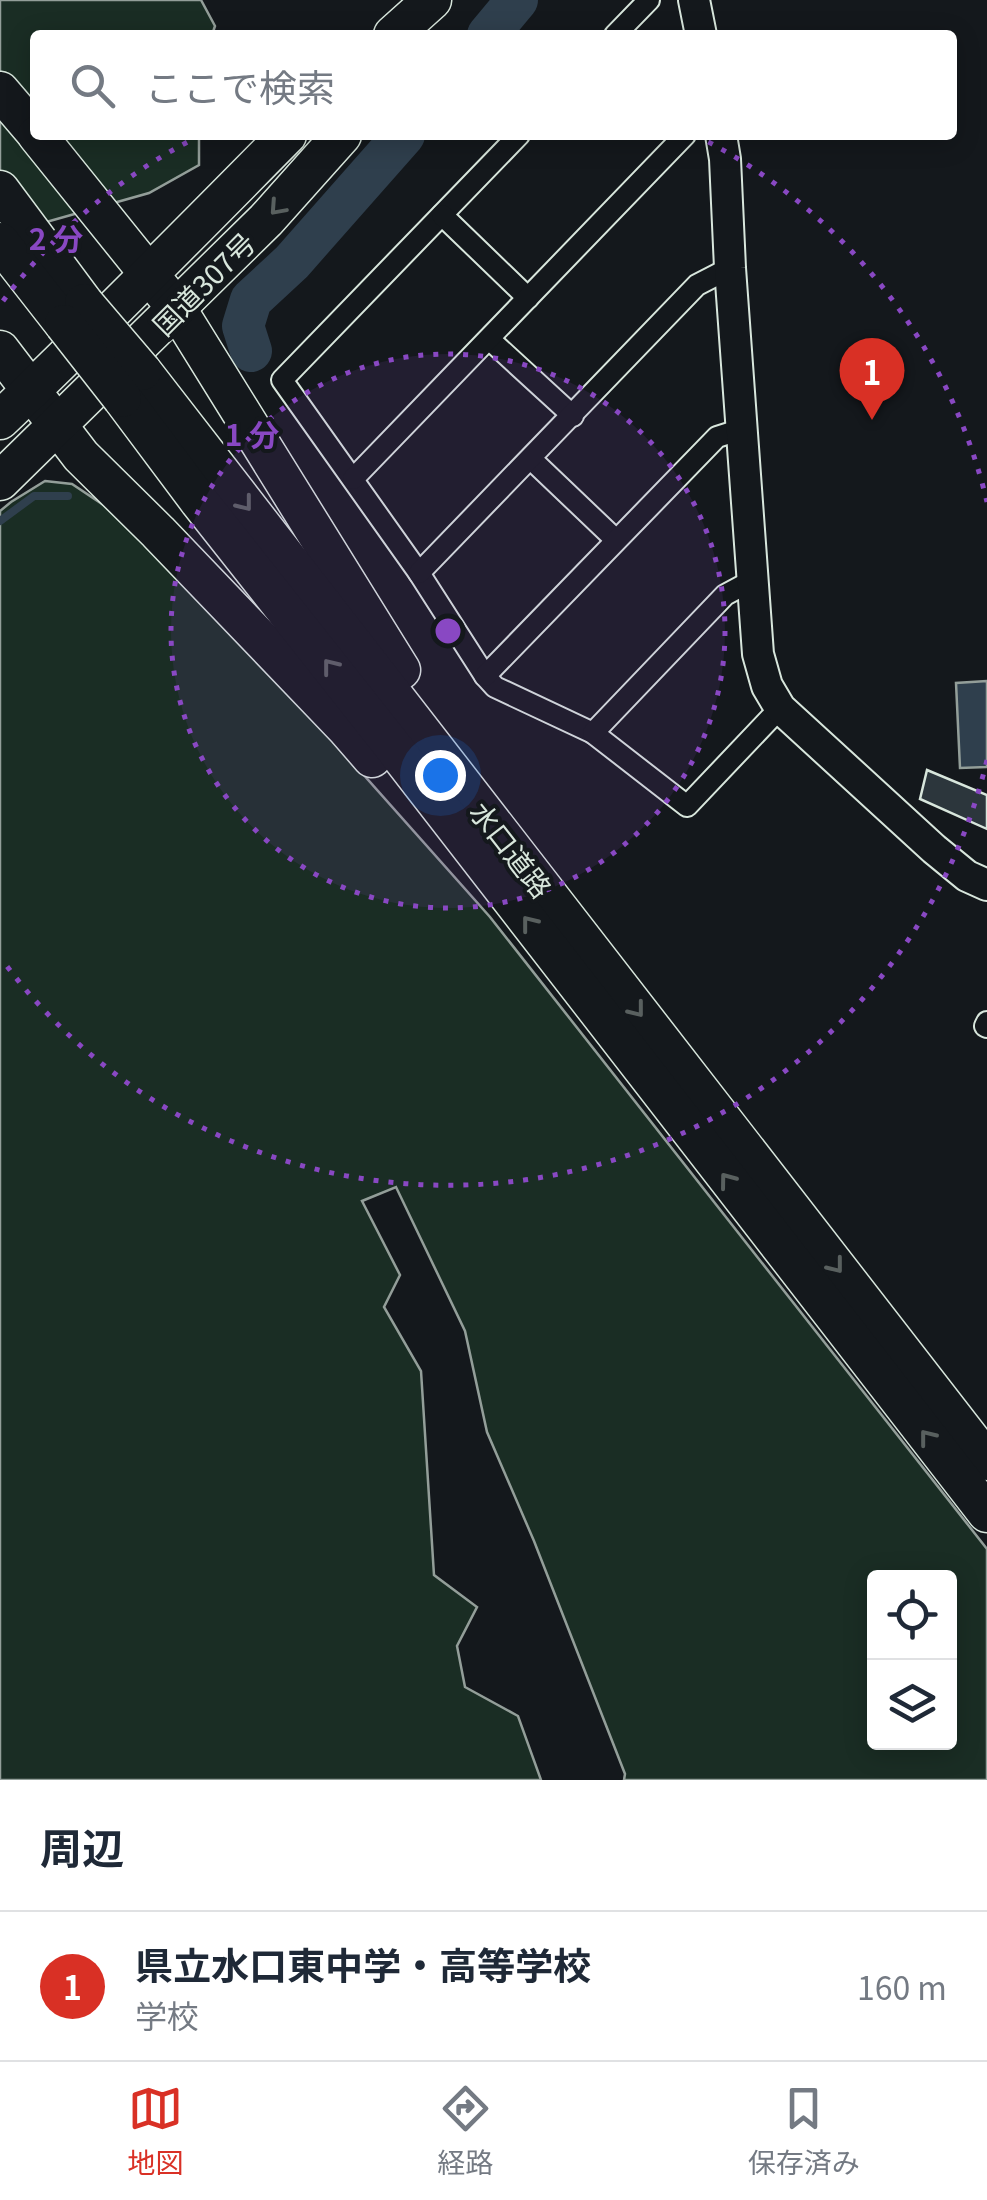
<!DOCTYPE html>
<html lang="ja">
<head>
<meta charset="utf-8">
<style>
  :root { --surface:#fff; --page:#f6f6f7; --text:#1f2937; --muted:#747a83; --line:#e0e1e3; --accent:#d93025 }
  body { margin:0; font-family:Georgia,"Noto Sans JP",serif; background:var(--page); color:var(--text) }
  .controls { position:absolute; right:30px; bottom:30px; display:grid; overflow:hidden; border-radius:10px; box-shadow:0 5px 25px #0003 }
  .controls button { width:90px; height:90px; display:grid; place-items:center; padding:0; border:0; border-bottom:2px solid var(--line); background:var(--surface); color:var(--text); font:50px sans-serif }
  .you { position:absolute; left:440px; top:775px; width:35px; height:35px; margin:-25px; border:8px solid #fff; border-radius:50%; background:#1a73e8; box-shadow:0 0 0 15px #1a73e833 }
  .badge { display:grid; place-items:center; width:65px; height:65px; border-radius:50%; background:var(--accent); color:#fff; font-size:32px; font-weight:700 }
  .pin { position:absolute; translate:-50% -82px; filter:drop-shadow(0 2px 5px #0008) }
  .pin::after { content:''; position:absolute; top:52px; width:35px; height:30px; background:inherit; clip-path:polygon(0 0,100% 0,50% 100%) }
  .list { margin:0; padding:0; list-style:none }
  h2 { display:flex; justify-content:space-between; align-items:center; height:130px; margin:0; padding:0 40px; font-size:42px }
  h2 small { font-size:32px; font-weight:400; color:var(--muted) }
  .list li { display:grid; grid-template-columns:65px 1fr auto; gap:30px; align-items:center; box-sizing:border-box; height:150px; padding:0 40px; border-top:2px solid var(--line) }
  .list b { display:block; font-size:38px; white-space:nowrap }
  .list p { margin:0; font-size:32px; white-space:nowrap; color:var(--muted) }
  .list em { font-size:32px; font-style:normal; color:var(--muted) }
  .icon { flex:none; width:55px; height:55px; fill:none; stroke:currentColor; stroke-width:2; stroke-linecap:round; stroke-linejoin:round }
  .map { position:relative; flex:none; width:987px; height:1780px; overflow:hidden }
  .search { position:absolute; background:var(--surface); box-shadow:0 5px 25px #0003; left:30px; right:30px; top:30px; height:110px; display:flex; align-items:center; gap:25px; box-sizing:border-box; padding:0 35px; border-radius:10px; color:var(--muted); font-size:38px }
  .sheet { height:280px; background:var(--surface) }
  nav { display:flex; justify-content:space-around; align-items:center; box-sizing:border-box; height:140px; border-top:2px solid var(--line); background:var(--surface); font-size:28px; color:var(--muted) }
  nav a { display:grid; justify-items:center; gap:5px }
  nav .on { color:var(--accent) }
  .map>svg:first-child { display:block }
</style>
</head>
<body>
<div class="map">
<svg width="987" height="1780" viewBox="0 0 987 1780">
  <rect width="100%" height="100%" fill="#14181c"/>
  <!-- green -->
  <g fill="#1a2d24" stroke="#939e99" stroke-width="2.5" fill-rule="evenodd">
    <path d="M0,0h201l14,26 -3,9h-177v100h164v30l-50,28 -124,35 -25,3z"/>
    <path d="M45,481l27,3 39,26 171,173 208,234 497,632v231h-363l1,-6 -91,-233 -47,-109 -22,-101 -69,-144 -34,14 38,74 -16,32 37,64 13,204 43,32 -20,39 8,41 53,29 23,64h-541v-1269l11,-9zM874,1578h76v164h-76z"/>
  </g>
  <!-- water -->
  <path fill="#2f3f4d" stroke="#939e99" stroke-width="2.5" d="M987,681v86l-27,1 -4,-85z"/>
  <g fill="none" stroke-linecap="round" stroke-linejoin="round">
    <!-- stream -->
    <path stroke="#2f3f4d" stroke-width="8" d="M0,521l34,-25h34"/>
    <!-- river -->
    <g stroke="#2f3f4d" stroke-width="42">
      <path d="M488,35l29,-35"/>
      <path d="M251,351l-8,-25 8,-26 41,-38 112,-127"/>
    </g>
  </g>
  <!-- building -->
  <path fill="#2c363c" stroke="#d8e6dc" stroke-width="2.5" d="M927,770l60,25v34l-67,-30z"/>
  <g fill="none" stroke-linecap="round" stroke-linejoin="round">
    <!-- street casing -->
    <g stroke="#d8e6dc" stroke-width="24">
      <g id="street">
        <path d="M615,35l34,-35"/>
        <path d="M519,135l-237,245 137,193 66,103 10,11 98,46 94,73 93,-98"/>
        <path d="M442,215l86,83"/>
        <path d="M489,339l84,77"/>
        <path d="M531,459l85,81"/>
        <path d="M353,479l332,-344"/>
        <path d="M419,573l278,-288 33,-17"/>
        <path d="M485,676l232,-239 25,-8"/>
        <path d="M593,733l132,-138 28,-15"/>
        <path d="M987,1022l-2,4 2,1"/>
      </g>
    </g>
    <!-- secondary casing -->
    <g stroke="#d8e6dc" stroke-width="34">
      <g id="secondary">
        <path d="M694,0l7,35"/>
        <path d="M721,135l4,24 5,109 28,386 9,32 13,22 154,141 33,27 20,9"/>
      </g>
    </g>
    <!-- highway casing -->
    <g stroke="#d8e6dc" stroke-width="41">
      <g id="highway">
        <path d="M393,35l39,-35"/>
        <path d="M0,91l35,41"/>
        <path d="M37,135l140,174 224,361"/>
        <path d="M0,190l84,113"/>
        <path d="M0,242l64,82"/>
        <path d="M0,350l81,106 77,76 188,196 26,30"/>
        <path d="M142,371l845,1090"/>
        <path d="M122,398l77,103 192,243 596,769"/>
        <path d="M0,420c98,-93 192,-189 287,-285"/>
        <path d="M0,481l266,-261 76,-85"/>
      </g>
    </g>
    <!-- street -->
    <use href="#street" stroke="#14181c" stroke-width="20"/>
    <!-- secondary -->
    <use href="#secondary" stroke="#14181c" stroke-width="30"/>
    <!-- highway -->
    <use href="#highway" stroke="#14181c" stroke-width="38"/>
    <!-- highway-bridge casing -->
    <g stroke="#d8e6dc" stroke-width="41" stroke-linecap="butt">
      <g id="highway-bridge">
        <path d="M84,303l58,68"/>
        <path d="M64,324l58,74"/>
      </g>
    </g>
    <!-- highway-bridge -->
    <use href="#highway-bridge" stroke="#14181c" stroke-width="38"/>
  </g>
  <!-- one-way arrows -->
  <defs><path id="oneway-chevron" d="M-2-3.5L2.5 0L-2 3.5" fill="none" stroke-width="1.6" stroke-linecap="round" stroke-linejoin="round" transform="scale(2.5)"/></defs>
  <g stroke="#59605f">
    <use href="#oneway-chevron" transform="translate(277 208) rotate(132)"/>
    <use href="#oneway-chevron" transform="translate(245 504) rotate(52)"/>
    <use href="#oneway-chevron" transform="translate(330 666) rotate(-128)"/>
    <use href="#oneway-chevron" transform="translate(529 923) rotate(-128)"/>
    <use href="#oneway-chevron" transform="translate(637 1010) rotate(52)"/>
    <use href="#oneway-chevron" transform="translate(727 1180) rotate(-127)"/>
    <use href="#oneway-chevron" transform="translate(836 1266) rotate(52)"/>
    <use href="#oneway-chevron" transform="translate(927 1437) rotate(-128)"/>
  </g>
  <!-- distance rings -->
  <circle cx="448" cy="631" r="277" fill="#8948c3" fill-opacity=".12"/>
  <g fill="none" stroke="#8948c3" stroke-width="5" stroke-dasharray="5 10">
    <circle cx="448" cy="631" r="277"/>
    <path d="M987 760A554 554 0 0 1 3 961M3 301A554 554 0 0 1 201 135M695 135A554 554 0 0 1 987 502"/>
  </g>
  <g text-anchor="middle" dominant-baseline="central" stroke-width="8" stroke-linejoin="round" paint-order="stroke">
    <!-- street labels -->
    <g font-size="28" fill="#d8e6dc" stroke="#14181c">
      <text transform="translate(203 283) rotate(-45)">国道307号</text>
      <text transform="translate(512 849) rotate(52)">水口道路</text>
    </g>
  </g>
  <circle cx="448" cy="631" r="15" fill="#8948c3" stroke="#14181c" stroke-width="5"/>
  <g font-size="30" text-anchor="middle" font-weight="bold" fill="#8948c3" stroke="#14181c" stroke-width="8" stroke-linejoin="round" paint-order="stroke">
    <text x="56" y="250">2 分</text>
    <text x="252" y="446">1 分</text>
  </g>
</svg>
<div class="controls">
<button><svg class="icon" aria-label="locate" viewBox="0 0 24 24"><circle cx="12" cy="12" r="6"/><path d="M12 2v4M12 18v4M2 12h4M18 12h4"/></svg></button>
<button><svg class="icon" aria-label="layers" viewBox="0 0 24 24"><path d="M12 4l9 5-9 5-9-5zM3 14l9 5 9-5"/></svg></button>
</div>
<div class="you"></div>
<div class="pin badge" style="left:872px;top:420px">1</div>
<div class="search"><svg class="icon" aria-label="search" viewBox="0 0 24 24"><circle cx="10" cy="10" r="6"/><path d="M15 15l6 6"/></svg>ここで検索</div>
</div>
<section class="sheet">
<h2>周辺<small></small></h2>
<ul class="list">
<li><span class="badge">1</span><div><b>県立水口東中学・高等学校</b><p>学校</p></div><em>160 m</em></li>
</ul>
</section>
<nav>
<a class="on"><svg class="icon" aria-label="map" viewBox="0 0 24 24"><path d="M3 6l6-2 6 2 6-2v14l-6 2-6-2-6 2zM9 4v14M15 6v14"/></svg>地図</a>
<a><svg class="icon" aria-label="directions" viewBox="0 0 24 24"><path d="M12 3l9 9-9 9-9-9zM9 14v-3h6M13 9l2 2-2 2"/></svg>経路</a>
<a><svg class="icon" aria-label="saved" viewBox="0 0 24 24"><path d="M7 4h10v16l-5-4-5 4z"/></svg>保存済み</a>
</nav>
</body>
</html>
